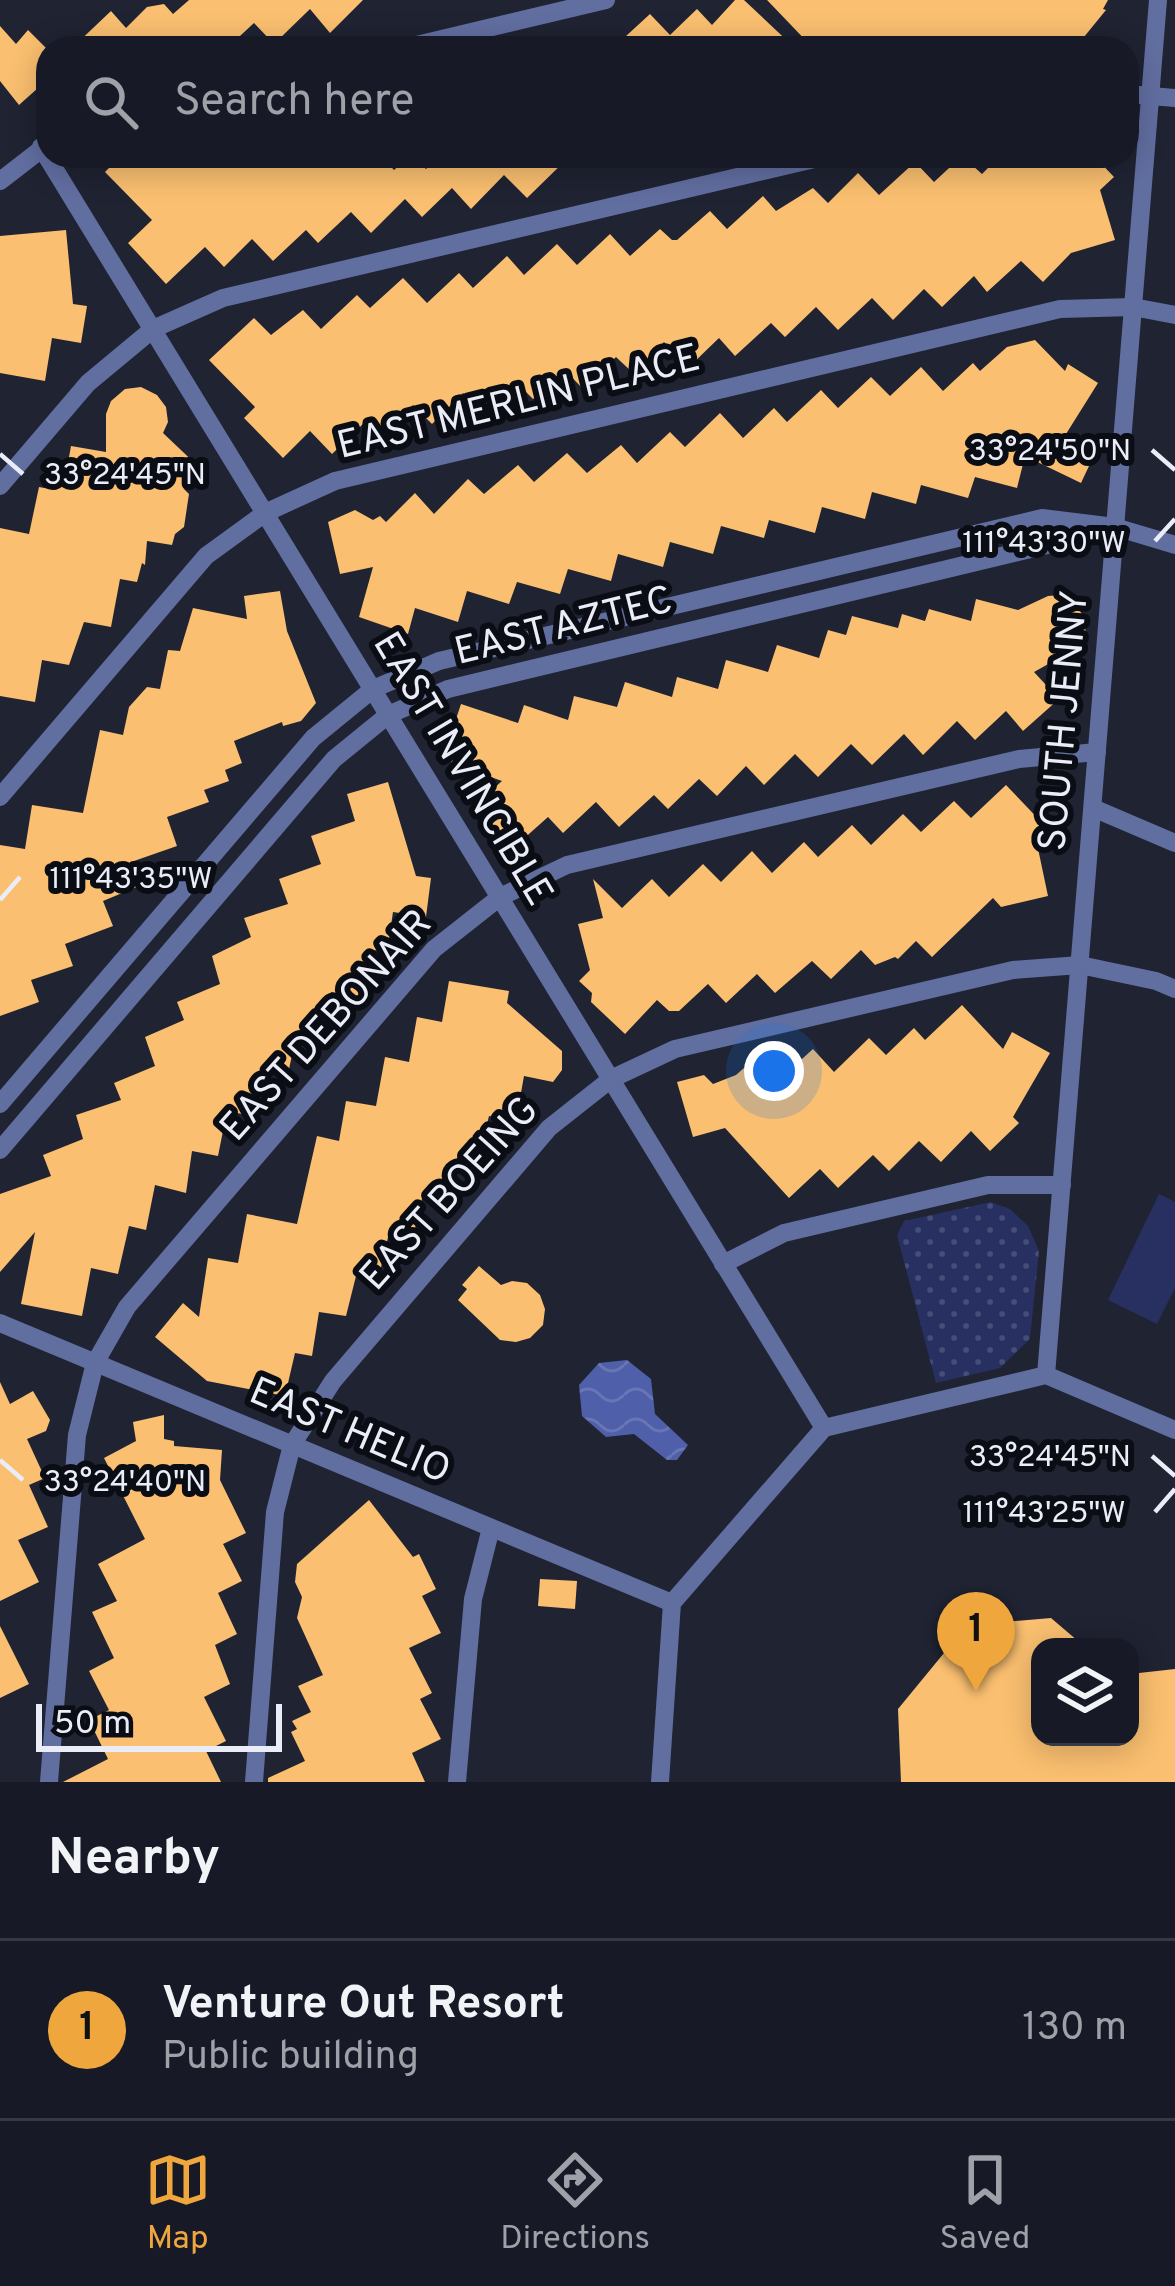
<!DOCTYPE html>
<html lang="en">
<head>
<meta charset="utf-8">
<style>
  :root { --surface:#171a26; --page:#20232e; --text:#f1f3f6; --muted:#9ea1a7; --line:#363843; --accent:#efa73d }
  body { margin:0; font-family:Overpass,sans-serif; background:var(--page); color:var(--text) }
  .controls { position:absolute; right:36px; bottom:36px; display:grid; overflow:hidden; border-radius:24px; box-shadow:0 6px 30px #0003 }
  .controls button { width:108px; height:108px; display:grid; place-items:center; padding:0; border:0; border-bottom:3px solid var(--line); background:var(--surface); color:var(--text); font:60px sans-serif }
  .scale { position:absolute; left:36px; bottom:30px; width:246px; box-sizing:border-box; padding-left:12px; border:6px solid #eaedf8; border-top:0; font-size:33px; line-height:42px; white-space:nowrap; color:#eaedf8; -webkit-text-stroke:9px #0b0d14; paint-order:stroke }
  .you { position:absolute; left:774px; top:1071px; width:42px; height:42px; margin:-30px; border:9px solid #fff; border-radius:50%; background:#1a73e8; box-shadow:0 0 0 18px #1a73e833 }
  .badge { display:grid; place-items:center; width:78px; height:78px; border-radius:50%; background:var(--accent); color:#111; font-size:39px; font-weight:700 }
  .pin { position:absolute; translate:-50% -99px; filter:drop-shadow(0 3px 6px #0008) }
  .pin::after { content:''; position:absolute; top:63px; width:42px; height:36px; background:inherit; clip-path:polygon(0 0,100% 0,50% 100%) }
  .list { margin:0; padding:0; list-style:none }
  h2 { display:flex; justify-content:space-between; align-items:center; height:156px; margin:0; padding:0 48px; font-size:51px }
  h2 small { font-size:39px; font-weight:400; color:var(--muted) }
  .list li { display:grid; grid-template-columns:78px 1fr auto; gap:36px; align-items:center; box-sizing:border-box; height:180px; padding:0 48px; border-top:3px solid var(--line) }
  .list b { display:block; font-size:45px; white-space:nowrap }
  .list p { margin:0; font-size:39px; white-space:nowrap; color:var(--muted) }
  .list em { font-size:39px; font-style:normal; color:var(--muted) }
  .icon { flex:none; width:66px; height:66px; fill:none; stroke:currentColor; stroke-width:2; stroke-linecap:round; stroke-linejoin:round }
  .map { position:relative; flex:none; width:1175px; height:1782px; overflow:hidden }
  .search { position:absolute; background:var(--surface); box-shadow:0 6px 30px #0003; left:36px; right:36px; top:36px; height:132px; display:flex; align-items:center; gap:30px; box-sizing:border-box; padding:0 42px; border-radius:36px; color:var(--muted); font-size:45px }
  .sheet { height:336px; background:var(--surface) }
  nav { display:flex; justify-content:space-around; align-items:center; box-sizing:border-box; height:168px; border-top:3px solid var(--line); background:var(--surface); font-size:33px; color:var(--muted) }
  nav a { display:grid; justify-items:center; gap:6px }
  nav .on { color:var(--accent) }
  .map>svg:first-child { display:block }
</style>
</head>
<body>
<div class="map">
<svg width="1175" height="1782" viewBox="0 0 1175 1782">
  <defs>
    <pattern id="park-dots" width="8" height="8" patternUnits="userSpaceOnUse" patternTransform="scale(3)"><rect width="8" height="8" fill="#273061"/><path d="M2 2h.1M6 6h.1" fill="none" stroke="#464e78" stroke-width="1.8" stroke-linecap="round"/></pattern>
    <pattern id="water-waves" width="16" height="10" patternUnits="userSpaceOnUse" patternTransform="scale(3)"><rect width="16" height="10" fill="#505fa9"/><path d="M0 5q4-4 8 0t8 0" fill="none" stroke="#6976b6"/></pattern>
  </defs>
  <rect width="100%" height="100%" fill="#1f2332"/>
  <!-- park -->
  <path fill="url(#park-dots)" d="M991,1202l19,7 18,17 11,25 -9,88 -30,29 -64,15 -39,-148 7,-14z"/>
  <!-- pitch -->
  <path fill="#273061" d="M1159,1194l16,8v86l-18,36 -49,-24z"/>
  <!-- water -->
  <path fill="url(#water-waves)" d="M627,1360l24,19 4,35 33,31 -11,15h-10l-33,-26 -28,3 -24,-21 -3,-31 20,-22z"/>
  <!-- building -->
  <g fill="#fabf70">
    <path d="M189,0h174l-33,33 -20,-24 -36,35 -20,-21 -27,25h-155l39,-37 15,17 21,-21 17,-3 9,10z"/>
    <path d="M735,0h9l51,48h-182l37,-34 20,21 27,-26 15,16z"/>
    <path d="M767,0h341l-5,9 3,1 -31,38h-262z"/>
    <path d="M0,26l16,18 12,-14 20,20v29l-29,26 -19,-24z"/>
    <path d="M121,156h260l13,14 16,-14 16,13 13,-13h131l-43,42 -23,-23 -33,34 -19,-21 -30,29 -17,-18 -34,34 -20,-21 -33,31 -12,-13 -33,31 -21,-22 -28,28 -19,-20 -39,37 -38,-41 24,-23 -47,-48z"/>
    <path d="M962,156l20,18 18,-18h94l20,21 -14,13 15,50 -44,13 -28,29 -22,-21 -34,31 -13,-16 -32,31 -18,-18 -31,31 -21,-22 -34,32 -22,-23 -31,30 -14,-14 -36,33 -16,-18 -30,29 -25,-25 -31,31 -17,-16 -33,32 -19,-20 -31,30 -16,-16 -31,29 -23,-19 -31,31 -19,-19 -32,31 -15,-15 -34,33 -22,-23 -27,27 -39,-40 11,-11 -46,-47 45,-42 17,17 32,-25 18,19 36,-34 13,13 33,-30 24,25 32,-30 14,15 34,-32 17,19 33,-31 20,21 33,-31 20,22 30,-27 12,11h5l33,-29 17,18 36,-33 13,15 37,-23 15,15 30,-30 21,22 36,-33 19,20z"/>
    <path d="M66,230l7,74 14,2 -6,37 -29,-5 -7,43 -45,-8v-137z"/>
    <path d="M1035,340l30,31 3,-7 30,19 -32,51 31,15 -16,34 -56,-27 -8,32 -42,-11 -7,21 -47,-13 -5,19 -44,-12 -7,27 -43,-12 -7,26 -46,-13 -5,18 -43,-12 -8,28 -43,-12 -7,25 -45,-13 -7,27 -43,-12 -8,25 -43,-12 -8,22 -42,-13 -9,31 -43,-14 -7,26 -49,-17 14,-50 -33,7 -12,-52 27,-12 18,10 7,-4 6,6 29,-29 19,21 34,-35 16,15 34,-29 16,17 33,-29 20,20 34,-28 16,18 33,-31 15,15 35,-34 23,25 31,-30 13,14 34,-32 17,18 33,-31 19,19 31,-29 22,24 30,-28 7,8 27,-24z"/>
    <path d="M141,387l16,8 9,12 2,15 -5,11 38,36 -17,20 5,5 -5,33 -9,7 -3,11 -25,-4 -2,24 -3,-2 -5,19 -17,-3 -9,48 -27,-5 -15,43 -27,-5 -7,42 -35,-6v-168l29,6 10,-47 16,3 5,-23 7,1 4,-22 35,6v-38l5,-13 14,-12z"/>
    <path d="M280,591l7,40 29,72 -15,18 -18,5 -1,-4 -48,19 8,22 -17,7 4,11 -25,9 5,12 -42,15 10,29 -43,15 10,23 -41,17 10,25 -48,18 8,22 -42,14 8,22 -39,14v-171l25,4 7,-44 51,8 17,-83 23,5 6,-28 18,-20 13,2 8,-39 12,1 13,-43 54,11 -3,-23z"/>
    <path d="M1061,595l15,9 8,14 2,17 -9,13 -43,24 25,27 -36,32 -17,-20 -31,29 -18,-19 -34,34 -19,-21 -32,31 -21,-21 -33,33 -23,-23 -31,31 -18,-19 -29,30 -18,-17 -31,30 -14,-14 -35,32 -23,-25 -33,31 -15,-16 -37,33 -38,-43 29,-26 -51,-18 3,-11 -8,-3 15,-45 57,19 6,-18 44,15 6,-24 43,11 8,-25 47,15 5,-20 41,12 8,-29 42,12 9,-27 42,13 9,-28 18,5 6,-19 46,12 4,-14 23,7 4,-12 42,12 5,-22 42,11 30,-14z"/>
    <path d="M388,782l28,94 15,2 -5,39 -33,-5 -6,40 -20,-3 -9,48 -27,-5 -9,44 -25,-5 -9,43 -22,-5 -9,48 -30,-6 -9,45 -26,-5 -6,42 -31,-8 -9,45 -17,-4 -11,48 -27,-6 -9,48 -61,-12 14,-72 -35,40v-78l51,-18 -8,-21 40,-16 -7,-24 45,-15 -7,-17 41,-17 -10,-29 39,-17 -7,-18 43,-18 -8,-28 39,-19 -7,-19 44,-14 -9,-25 42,-15 -10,-28 44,-15 -8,-27z"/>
    <path d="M1006,785l41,43 -11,11 12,57 -47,11 -8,-9 -61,59 -16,-16 -18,18 -3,-2 -20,8 -14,-15 -30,29 -19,-18 -37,32 -18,-19 -31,29 -18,-19 -29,27h-10l-12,-11 -32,34 -34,-32 1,-9 -13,-12 11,-11 -12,-46 25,-6 -10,-39 29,29 30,-29 17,18 34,-33 18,18 31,-31 20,22 32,-31 14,15 34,-32 19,20 32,-31 18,18 33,-31 17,17z"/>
    <path d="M449,981l60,10 -2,12 55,48v19l-9,12 -29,-6 -8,45 -27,-5 -10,41 -21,-3 -9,41 -25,-5 -11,47 -24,-4 -10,43 -22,-4 -11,44 -27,-4 -7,44 -17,-3 -10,43 -78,-15 -52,-44 28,-34 16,14 9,-59 30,5 9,-49 50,10 20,-88 22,5 7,-40 30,5 9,-49 24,5 8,-45 25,5z"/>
    <path d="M962,1005l41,44 9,-17 38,21 -37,64 6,6 -29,28 -19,-20 -30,31 -22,-21 -30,30 -16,-16 -35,33 -18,-19 -31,29 -64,-70 -32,9 -16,-55 27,-7 9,9 23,-9 24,-21 21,24 32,-29 21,23 35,-34 17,17 28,-27 11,12z"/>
    <path d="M479,1266l22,19 11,-4 15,2 13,12 5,14 -2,16 -13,13 -14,4 -16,-2 -42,-40 9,-11 -5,-4z"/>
    <path d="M0,1382l10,22 23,-13 17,29 -4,11 -19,8 18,39 -16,7 19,42 -30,13 21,42 -39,19z"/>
    <path d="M164,1415v24l10,2v5l48,4 -2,30 26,53 -23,11 19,37 -24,12 19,41 -22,11 15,39 -26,13 22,44 -20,10 15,31h-158l45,-23 -19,-39 20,-10 -20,-39 25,-13 -22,-46 25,-11 -19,-37 47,-25 -41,-81 32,-17 -3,-19z"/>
    <path d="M369,1500l44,57 6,-3 17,35 -14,7 19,37 -32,15 23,45 -12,6 21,40 -29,14 13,29h-157v-4l37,-17 -14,-29 6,-3 -5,-8 19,-9 -13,-26 25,-11 -26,-57 5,-21 -7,-15 2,-18z"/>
    <path d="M540,1579l37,2 -2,28 -37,-3z"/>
    <path d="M1051,1618l34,29h-45v90h90v-63l45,-5v113h-274l-3,-73 69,-84z"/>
    <path d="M0,1626l29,58 -29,14z"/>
  </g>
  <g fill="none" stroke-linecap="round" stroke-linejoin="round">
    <!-- lane -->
    <g stroke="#616ea0" stroke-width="18">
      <path d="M404,48l202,-48"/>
      <path d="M1127,94l48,4"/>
      <path d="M41,147l783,1281"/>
      <path d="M0,181l48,-37"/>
      <path d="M0,486l88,-103 65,-54 70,-31 604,-142"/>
      <path d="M0,797l206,-241 59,-43 70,-32 725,-172 73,-2 42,8"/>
      <path d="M1093,808l82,35"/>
      <path d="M0,1104l313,-366 60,-49 66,-28 603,-143 73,9 60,18"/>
      <path d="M0,1150l334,-391 54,-44 60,-26 657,-158"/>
      <path d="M723,1264l61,-31 204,-48h74"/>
      <path d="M0,1323l672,280"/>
      <path d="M1046,1375l112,-1375"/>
      <path d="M49,1782l28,-347 18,-72 32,-56 307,-358 66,-52 67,-32 452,-106 78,-7"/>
      <path d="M254,1782l21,-270 17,-67 41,-64 216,-253 62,-49 64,-30 338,-79 67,-5 76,16 19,8"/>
      <path d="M457,1782l16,-183 18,-71"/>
      <path d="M660,1782l12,-179 152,-175 222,-53 129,55"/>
    </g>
  </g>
  <!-- ticks -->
  <path fill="none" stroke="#eaedf8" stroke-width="4.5" d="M1152,450l23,20M0,454l23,20M1155,541l20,-22M0,900l20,-23M1152,1456l23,20M0,1460l23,20M1155,1512l20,-23"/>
  <g text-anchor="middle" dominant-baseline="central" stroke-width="12" stroke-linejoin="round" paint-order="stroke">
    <!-- street labels -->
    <g font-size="39" fill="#eaedf8" stroke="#0b0d14">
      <text transform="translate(519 404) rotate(-14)">EAST MERLIN PLACE</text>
      <text transform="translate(564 628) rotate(-14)">EAST AZTEC</text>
      <text transform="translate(1066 721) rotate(-85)">SOUTH JENNY</text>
      <text transform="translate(461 770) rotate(59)">EAST INVINCIBLE</text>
      <text transform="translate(328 1027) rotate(-48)">EAST DEBONAIR</text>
      <text transform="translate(451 1195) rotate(-48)">EAST BOEING</text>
      <text transform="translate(349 1433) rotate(23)">EAST HELIO</text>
    </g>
  </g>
  <g font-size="30" text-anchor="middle" fill="#eaedf8" stroke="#0b0d14" stroke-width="12" stroke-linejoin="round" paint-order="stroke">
    <text x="1050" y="460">33°24'50"N</text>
    <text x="125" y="484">33°24'45"N</text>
    <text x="1044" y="552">111°43'30"W</text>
    <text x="131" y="888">111°43'35"W</text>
    <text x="1050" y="1466">33°24'45"N</text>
    <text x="125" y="1491">33°24'40"N</text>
    <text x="1044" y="1522">111°43'25"W</text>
  </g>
</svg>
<div class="controls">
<button><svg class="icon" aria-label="layers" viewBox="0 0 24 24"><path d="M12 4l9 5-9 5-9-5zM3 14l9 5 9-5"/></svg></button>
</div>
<div class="scale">50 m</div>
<div class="you"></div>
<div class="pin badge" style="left:976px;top:1691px">1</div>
<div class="search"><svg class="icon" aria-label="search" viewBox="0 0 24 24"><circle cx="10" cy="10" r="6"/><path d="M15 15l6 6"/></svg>Search here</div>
</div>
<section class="sheet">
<h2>Nearby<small></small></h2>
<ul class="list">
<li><span class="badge">1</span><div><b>Venture Out Resort</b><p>Public building</p></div><em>130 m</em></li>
</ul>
</section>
<nav>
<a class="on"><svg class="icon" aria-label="map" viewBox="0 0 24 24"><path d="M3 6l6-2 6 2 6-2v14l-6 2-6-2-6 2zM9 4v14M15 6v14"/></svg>Map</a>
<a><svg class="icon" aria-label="directions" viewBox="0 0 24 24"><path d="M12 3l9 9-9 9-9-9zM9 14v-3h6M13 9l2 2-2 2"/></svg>Directions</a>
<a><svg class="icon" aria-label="saved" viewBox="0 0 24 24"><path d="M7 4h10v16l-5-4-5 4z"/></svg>Saved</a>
</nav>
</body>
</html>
